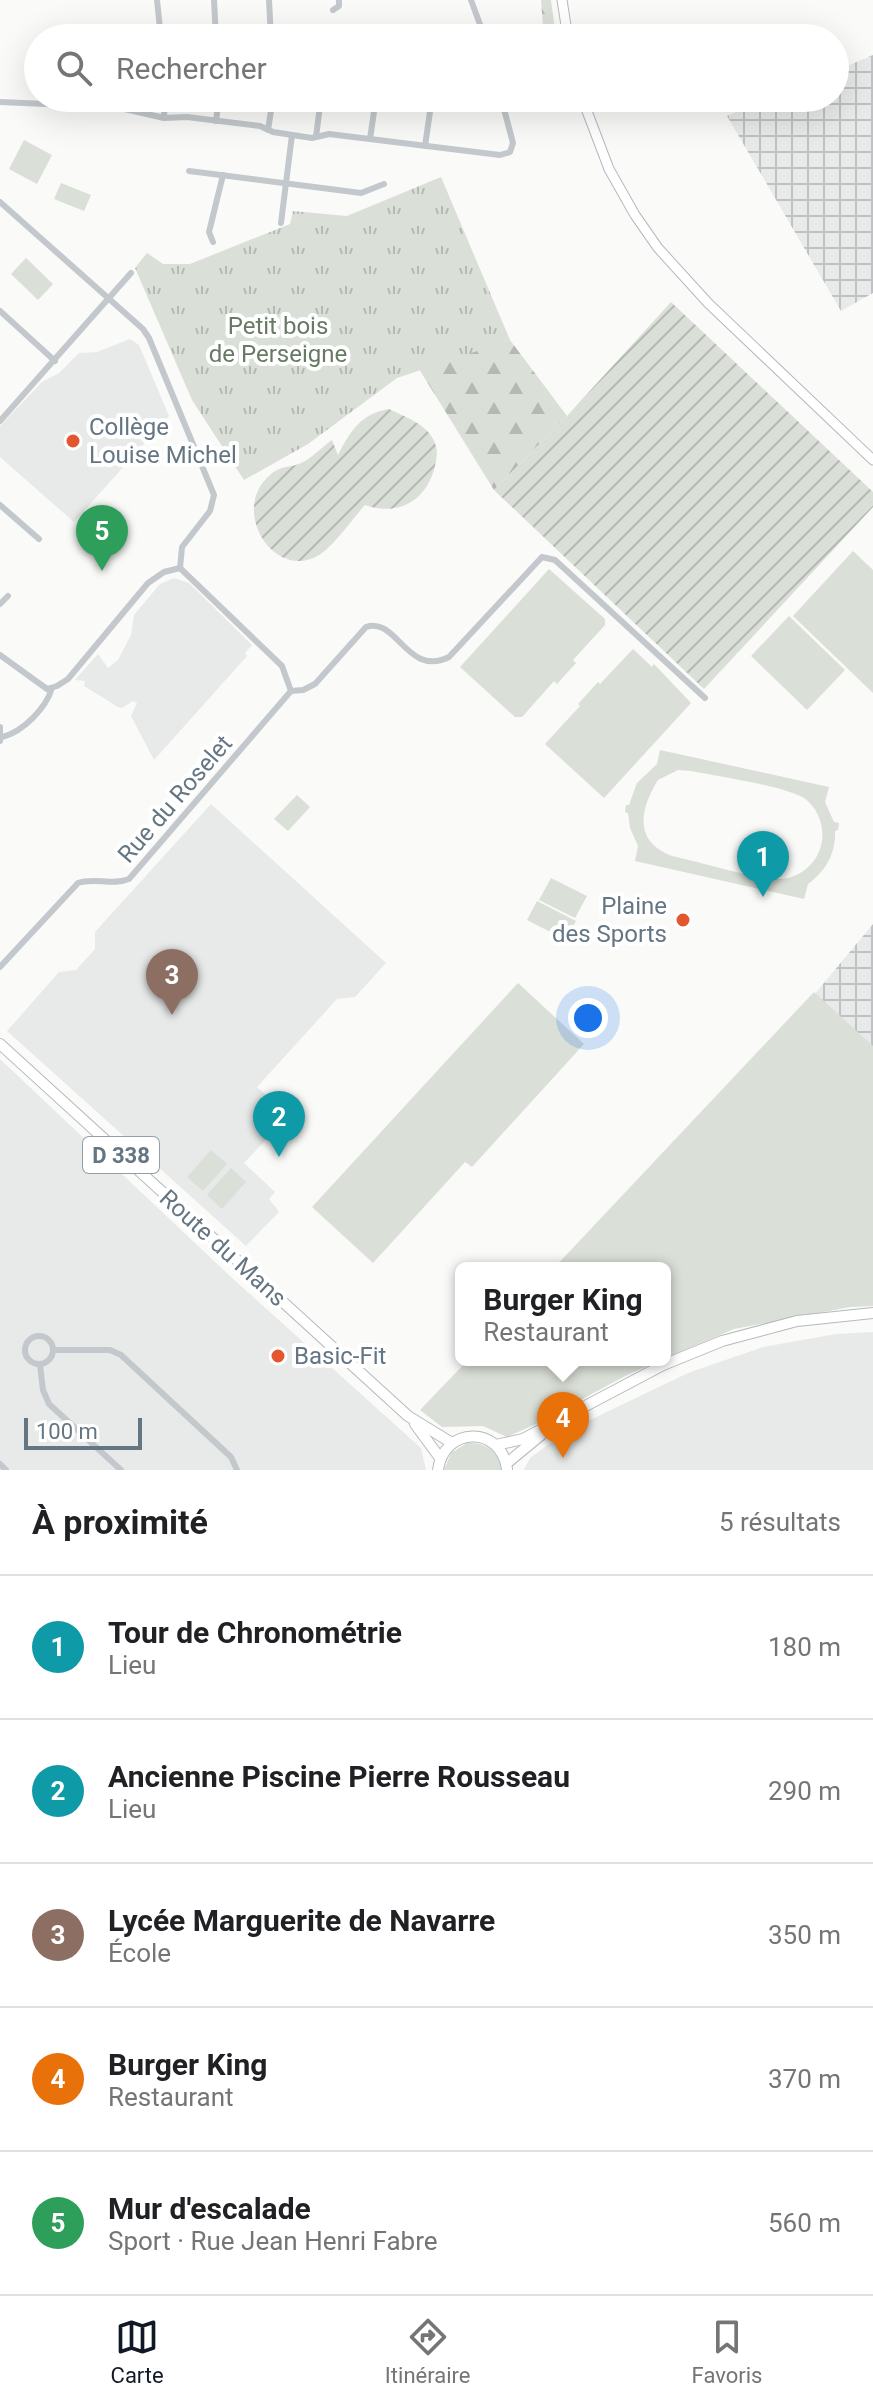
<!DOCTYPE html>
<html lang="fr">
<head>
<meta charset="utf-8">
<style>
  :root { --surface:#fff; --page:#f2f2f2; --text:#202124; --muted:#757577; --line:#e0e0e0; --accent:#111827 }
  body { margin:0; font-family:Roboto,sans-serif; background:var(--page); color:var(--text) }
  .scale { position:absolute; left:24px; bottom:20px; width:118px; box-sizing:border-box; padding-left:8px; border:4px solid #657683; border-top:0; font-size:22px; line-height:28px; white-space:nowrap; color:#657683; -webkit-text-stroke:6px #fff; paint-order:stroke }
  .you { position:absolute; left:588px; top:1018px; width:28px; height:28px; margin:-20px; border:6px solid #fff; border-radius:50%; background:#1a73e8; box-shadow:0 0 0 12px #1a73e833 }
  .badge { display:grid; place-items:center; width:52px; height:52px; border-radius:50%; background:var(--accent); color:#fff; font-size:26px; font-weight:700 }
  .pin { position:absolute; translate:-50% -66px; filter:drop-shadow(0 2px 4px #0008) }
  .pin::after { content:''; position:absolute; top:42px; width:28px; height:24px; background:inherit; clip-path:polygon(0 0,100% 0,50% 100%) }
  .popup { position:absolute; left:455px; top:1262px; width:216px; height:104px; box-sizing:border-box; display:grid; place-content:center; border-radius:12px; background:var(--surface); filter:drop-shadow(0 2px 6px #0005); font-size:26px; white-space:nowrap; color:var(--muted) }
  .popup b { font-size:30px; color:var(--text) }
  .popup::after { content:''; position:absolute; left:50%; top:100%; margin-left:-16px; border:16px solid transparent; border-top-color:var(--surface) }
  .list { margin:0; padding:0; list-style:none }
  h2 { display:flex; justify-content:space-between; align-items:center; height:104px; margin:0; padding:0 32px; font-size:34px }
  h2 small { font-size:26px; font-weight:400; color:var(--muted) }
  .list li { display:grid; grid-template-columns:52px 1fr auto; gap:24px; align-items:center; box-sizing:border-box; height:144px; padding:0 32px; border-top:2px solid var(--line) }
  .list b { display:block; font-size:30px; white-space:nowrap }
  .list p { margin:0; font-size:26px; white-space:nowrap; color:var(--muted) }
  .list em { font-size:26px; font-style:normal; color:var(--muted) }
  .icon { flex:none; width:44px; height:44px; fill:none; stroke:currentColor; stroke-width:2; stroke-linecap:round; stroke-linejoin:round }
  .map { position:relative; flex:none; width:873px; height:1470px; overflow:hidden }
  .search { position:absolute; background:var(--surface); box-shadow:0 8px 32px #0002; left:24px; right:24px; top:24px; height:88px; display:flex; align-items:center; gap:20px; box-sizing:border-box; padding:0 28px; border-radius:44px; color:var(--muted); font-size:30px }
  .sheet { height:824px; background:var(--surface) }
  nav { display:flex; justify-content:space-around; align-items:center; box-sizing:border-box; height:112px; border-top:2px solid var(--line); background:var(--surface); font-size:22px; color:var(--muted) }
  nav a { display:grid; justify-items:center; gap:4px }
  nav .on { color:var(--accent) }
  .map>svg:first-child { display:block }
</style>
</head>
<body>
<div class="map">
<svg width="873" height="1470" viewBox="0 0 873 1470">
  <defs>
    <pattern id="industrial-grid" width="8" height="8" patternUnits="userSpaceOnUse" patternTransform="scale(2)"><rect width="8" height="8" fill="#e8e9e9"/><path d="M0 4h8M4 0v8" fill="none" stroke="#c0c1c2"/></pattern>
    <pattern id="forest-firs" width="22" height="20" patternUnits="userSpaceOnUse" patternTransform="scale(2)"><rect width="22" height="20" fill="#dadfd7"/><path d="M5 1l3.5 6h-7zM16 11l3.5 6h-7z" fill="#b4b9b4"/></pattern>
    <pattern id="park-tufts" width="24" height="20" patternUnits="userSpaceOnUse" patternTransform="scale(2)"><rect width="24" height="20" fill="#dadfd7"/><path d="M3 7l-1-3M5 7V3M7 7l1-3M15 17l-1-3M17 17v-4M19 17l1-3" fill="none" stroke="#b4b9b4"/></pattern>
    <pattern id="garden-furrows" width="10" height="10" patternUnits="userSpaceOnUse" patternTransform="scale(2)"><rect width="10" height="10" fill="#dadfd7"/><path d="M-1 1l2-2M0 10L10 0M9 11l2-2" fill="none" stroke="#b4b9b4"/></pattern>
  </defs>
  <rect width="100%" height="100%" fill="#fafaf8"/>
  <!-- built -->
  <g fill="#e8e9e9">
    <path d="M130,339l9,6 30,71 -95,106 -74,-65v-31l42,-44 17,-9 20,-20 18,-1z"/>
    <path d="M174,578l15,5 63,62 -7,8 2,3 -93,104 -23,-44 6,-13 -4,-2 -11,7 -4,-1 -34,-21 1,-5 -10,-1 23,-26 10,14 10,-8 13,-25 3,-20 26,-31z"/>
    <path d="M211,804l175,159 -31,34 -18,2 -80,88 32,28 -45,48 31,29 -6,7 10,13 -33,34 -239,-215 52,-59 17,-2 19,-21v-17z"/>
    <path d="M0,1059l231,218 190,171 5,22h-426z"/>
    <path d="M873,1332v138h-349l6,-12 37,-27 121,-58 75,-26 73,-13z"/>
  </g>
  <!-- industrial -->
  <g fill="url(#industrial-grid)">
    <path d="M873,55v238l-32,18 -114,-195 42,-18h66v-27z"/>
    <path d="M873,924v125l-60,-53z"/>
  </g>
  <!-- grass -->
  <g fill="#dadfd7" fill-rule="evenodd">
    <path d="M24,140l28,15 -15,29 -28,-15z"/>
    <path d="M61,183l30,12 -7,16 -30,-12z"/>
    <path d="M26,258l27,26 -15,16 -27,-26z"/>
    <path d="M853,551l20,19v123l-80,-77z"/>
    <path d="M549,569l56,50v6l-32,35 3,3 -19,21 -3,-3 -32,36h-7l-55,-50z"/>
    <path d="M789,616l56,54 -38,40 -56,-54z"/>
    <path d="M633,649l19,18 2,-3 37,39 -87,95 -59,-54 35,-38 -2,-2 20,-22 2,2z"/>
    <path d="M660,750l169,37 -4,15 9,20 5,1 -1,7 -3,1c1,22 -9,40 -27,53l-4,15 -169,-38 3,-15 -8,-18 -2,-15 -3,-1 1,-7h3l8,-22 20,-19zM678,770l13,1c25,5 94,15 113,27 14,10 20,27 18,43 -3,21 -21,37 -42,38 -27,0 -79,-17 -108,-23 -39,-15 -32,-47 -14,-76z"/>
    <path d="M297,795l13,12 -22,24 -14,-12z"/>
    <path d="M551,878l36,18 -12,22 -36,-18z"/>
    <path d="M537,901l39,20 -10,19 -39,-20z"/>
    <path d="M518,983l66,61 -112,123 -7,-5 -92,101 -61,-56z"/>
    <path d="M814,992l59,54v260l-23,1 -116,22 -69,29v-90h-111z"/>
    <path d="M211,1150l16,14 -24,27 -16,-14z"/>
    <path d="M231,1168l15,14 -24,27 -15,-14z"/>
    <path d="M468,1360h193l-34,15 -91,49 -29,13 -24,-11 -41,1 -22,-17z"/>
    <path d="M467,1443c19,-1 31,8 35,27h-58l7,-17z"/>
  </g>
  <!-- forest -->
  <g fill="url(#forest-firs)">
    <path d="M541,0h10l5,38h-12z"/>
    <path d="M510,340l57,76 -73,74 -75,-121z"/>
  </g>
  <!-- park -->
  <path fill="url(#park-tufts)" d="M441,177l69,163 -113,38 -89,66 -64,36 -52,-80 -57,-132 12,-15 16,11h27l100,-40 3,-13 54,5z"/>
  <!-- garden -->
  <g fill="url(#garden-furrows)">
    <path d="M671,302l202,190v15l-169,182 -210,-199 73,-74z"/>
    <path d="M389,409c16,8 38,15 45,32 4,8 3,16 1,25 -8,34 -36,51 -70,39 -12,13 -31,41 -46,50 -43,26 -86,-39 -54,-75 16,-18 24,-10 38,-18 9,-4 20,-16 29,-22l6,15c12,-24 24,-42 51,-46z"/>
  </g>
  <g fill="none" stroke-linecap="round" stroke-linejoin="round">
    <!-- secondary casing -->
    <g stroke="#b3babf" stroke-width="11">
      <g id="secondary">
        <path d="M562,0l6,38"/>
        <path d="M582,98l27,71 26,46 23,33 50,55 165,157"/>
      </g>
    </g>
    <!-- primary casing -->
    <g stroke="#b5babe" stroke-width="12">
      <g id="primary">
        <path d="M0,1044l408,372 44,27"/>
        <path d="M415,1424l25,34"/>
        <path d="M496,1445l27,-6 140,-74 59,-24 75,-20 76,-8"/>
        <path d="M507,1463l34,-28"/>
        <path d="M438,1470c6,-44 63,-45 69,-1"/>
      </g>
    </g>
    <!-- street -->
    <g stroke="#c3c8cc" stroke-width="6">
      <path d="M157,0l4,38"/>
      <path d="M214,0l2,38"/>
      <path d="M269,0l2,38"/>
      <path d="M471,0l14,38"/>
      <path d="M333,10l6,-4v-6"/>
      <path d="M0,102l116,5 48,11 1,-20"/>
      <path d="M164,118l23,-1 73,9 13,6 39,6 17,-4 171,21 10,-3 3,-9 -12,-45"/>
      <path d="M216,121l3,-23"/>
      <path d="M268,130l5,-32"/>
      <path d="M316,137l5,-39"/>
      <path d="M370,139l6,-41"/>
      <path d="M425,146l7,-48"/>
      <path d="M189,171l172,22 23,-9"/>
      <path d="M0,202l143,127 6,9 65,157 -4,16 -28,36 -2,21"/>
      <path d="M281,223l11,-88"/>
      <path d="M213,242l-4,-10 14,-57"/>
      <path d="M0,311l55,50"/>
      <path d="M0,421l131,-148"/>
      <path d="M0,505l39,34"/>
      <path d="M0,604l8,-8"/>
      <path d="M0,655l47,34 10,-3 11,-7 80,-96 16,-11 16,-4"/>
      <path d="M291,691l12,-1 12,-6 51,-57c31,-11 41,51 83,30l93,-100 13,3 150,138"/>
      <path d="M0,727v14"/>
      <path d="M2,737c21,-5 44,-29 50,-49"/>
      <path d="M0,967l78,-84c16,-6 34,3 51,-4l162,-188 -9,-25 -102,-98"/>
      <circle cx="39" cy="1350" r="14"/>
      <path d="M53,1350h57l11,5 110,102 6,13"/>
      <path d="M40,1365l3,25 6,14 72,66"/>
      <path d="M0,1464l6,6"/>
    </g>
    <!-- secondary -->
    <use href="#secondary" stroke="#fff" stroke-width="9"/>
    <!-- primary -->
    <use href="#primary" stroke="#fff" stroke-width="10"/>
  </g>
  <!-- markers -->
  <g fill="#e4572e" stroke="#fff" stroke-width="3">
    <circle cx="73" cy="441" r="8"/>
    <circle cx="683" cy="920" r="8"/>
    <circle cx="278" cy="1356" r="8"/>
  </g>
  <g text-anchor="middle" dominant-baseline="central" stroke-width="8" stroke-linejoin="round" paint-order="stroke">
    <!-- shield labels -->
    <rect fill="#fff" stroke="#939fa8" stroke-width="2" x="83" y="1137" width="76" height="36" rx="6"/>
    <g font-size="22" font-weight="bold" fill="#657683">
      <text x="121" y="1155">D 338</text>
    </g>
    <!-- park labels -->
    <g font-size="24" fill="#687a64" stroke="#fff">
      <text x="278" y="326">Petit bois<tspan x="278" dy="28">de Perseigne</tspan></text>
    </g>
    <!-- poi labels -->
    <g font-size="24" fill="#657683" stroke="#fff" text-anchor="start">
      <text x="89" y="427">Collège<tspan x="89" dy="28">Louise Michel</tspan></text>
      <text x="667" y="906" text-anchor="end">Plaine<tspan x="667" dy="28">des Sports</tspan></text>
      <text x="294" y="1356">Basic-Fit</text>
    </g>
    <!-- street labels -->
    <g font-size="24" fill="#657683" stroke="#fff">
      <text transform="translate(175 799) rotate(-49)">Rue du Roselet</text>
      <text transform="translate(223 1248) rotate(42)">Route du Mans</text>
    </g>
  </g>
</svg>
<div class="scale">100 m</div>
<div class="you"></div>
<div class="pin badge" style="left:763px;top:897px;background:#0f9aa8">1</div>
<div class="pin badge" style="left:279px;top:1157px;background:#0f9aa8">2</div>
<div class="pin badge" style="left:172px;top:1015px;background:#8d6e63">3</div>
<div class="pin badge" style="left:563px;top:1458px;background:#e8710a">4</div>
<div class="popup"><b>Burger King</b>Restaurant</div>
<div class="pin badge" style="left:102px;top:571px;background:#2e9e5b">5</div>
<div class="search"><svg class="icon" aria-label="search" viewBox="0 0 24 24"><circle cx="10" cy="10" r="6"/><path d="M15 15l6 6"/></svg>Rechercher</div>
</div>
<section class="sheet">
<h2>À proximité<small>5 résultats</small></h2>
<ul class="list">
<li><span class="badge" style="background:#0f9aa8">1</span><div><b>Tour de Chronométrie</b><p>Lieu</p></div><em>180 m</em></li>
<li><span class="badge" style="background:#0f9aa8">2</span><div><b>Ancienne Piscine Pierre Rousseau</b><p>Lieu</p></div><em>290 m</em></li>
<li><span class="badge" style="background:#8d6e63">3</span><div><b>Lycée Marguerite de Navarre</b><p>École</p></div><em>350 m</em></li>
<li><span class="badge" style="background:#e8710a">4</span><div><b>Burger King</b><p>Restaurant</p></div><em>370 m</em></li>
<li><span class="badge" style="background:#2e9e5b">5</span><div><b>Mur d'escalade</b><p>Sport · Rue Jean Henri Fabre</p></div><em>560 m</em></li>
</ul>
</section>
<nav>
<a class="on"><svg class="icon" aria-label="map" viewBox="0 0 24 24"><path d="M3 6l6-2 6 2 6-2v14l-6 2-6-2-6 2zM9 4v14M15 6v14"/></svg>Carte</a>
<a><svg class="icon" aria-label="directions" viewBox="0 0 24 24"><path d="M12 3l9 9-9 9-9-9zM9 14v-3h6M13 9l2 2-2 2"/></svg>Itinéraire</a>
<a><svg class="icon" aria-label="saved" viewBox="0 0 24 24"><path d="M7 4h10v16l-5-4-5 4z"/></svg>Favoris</a>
</nav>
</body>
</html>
